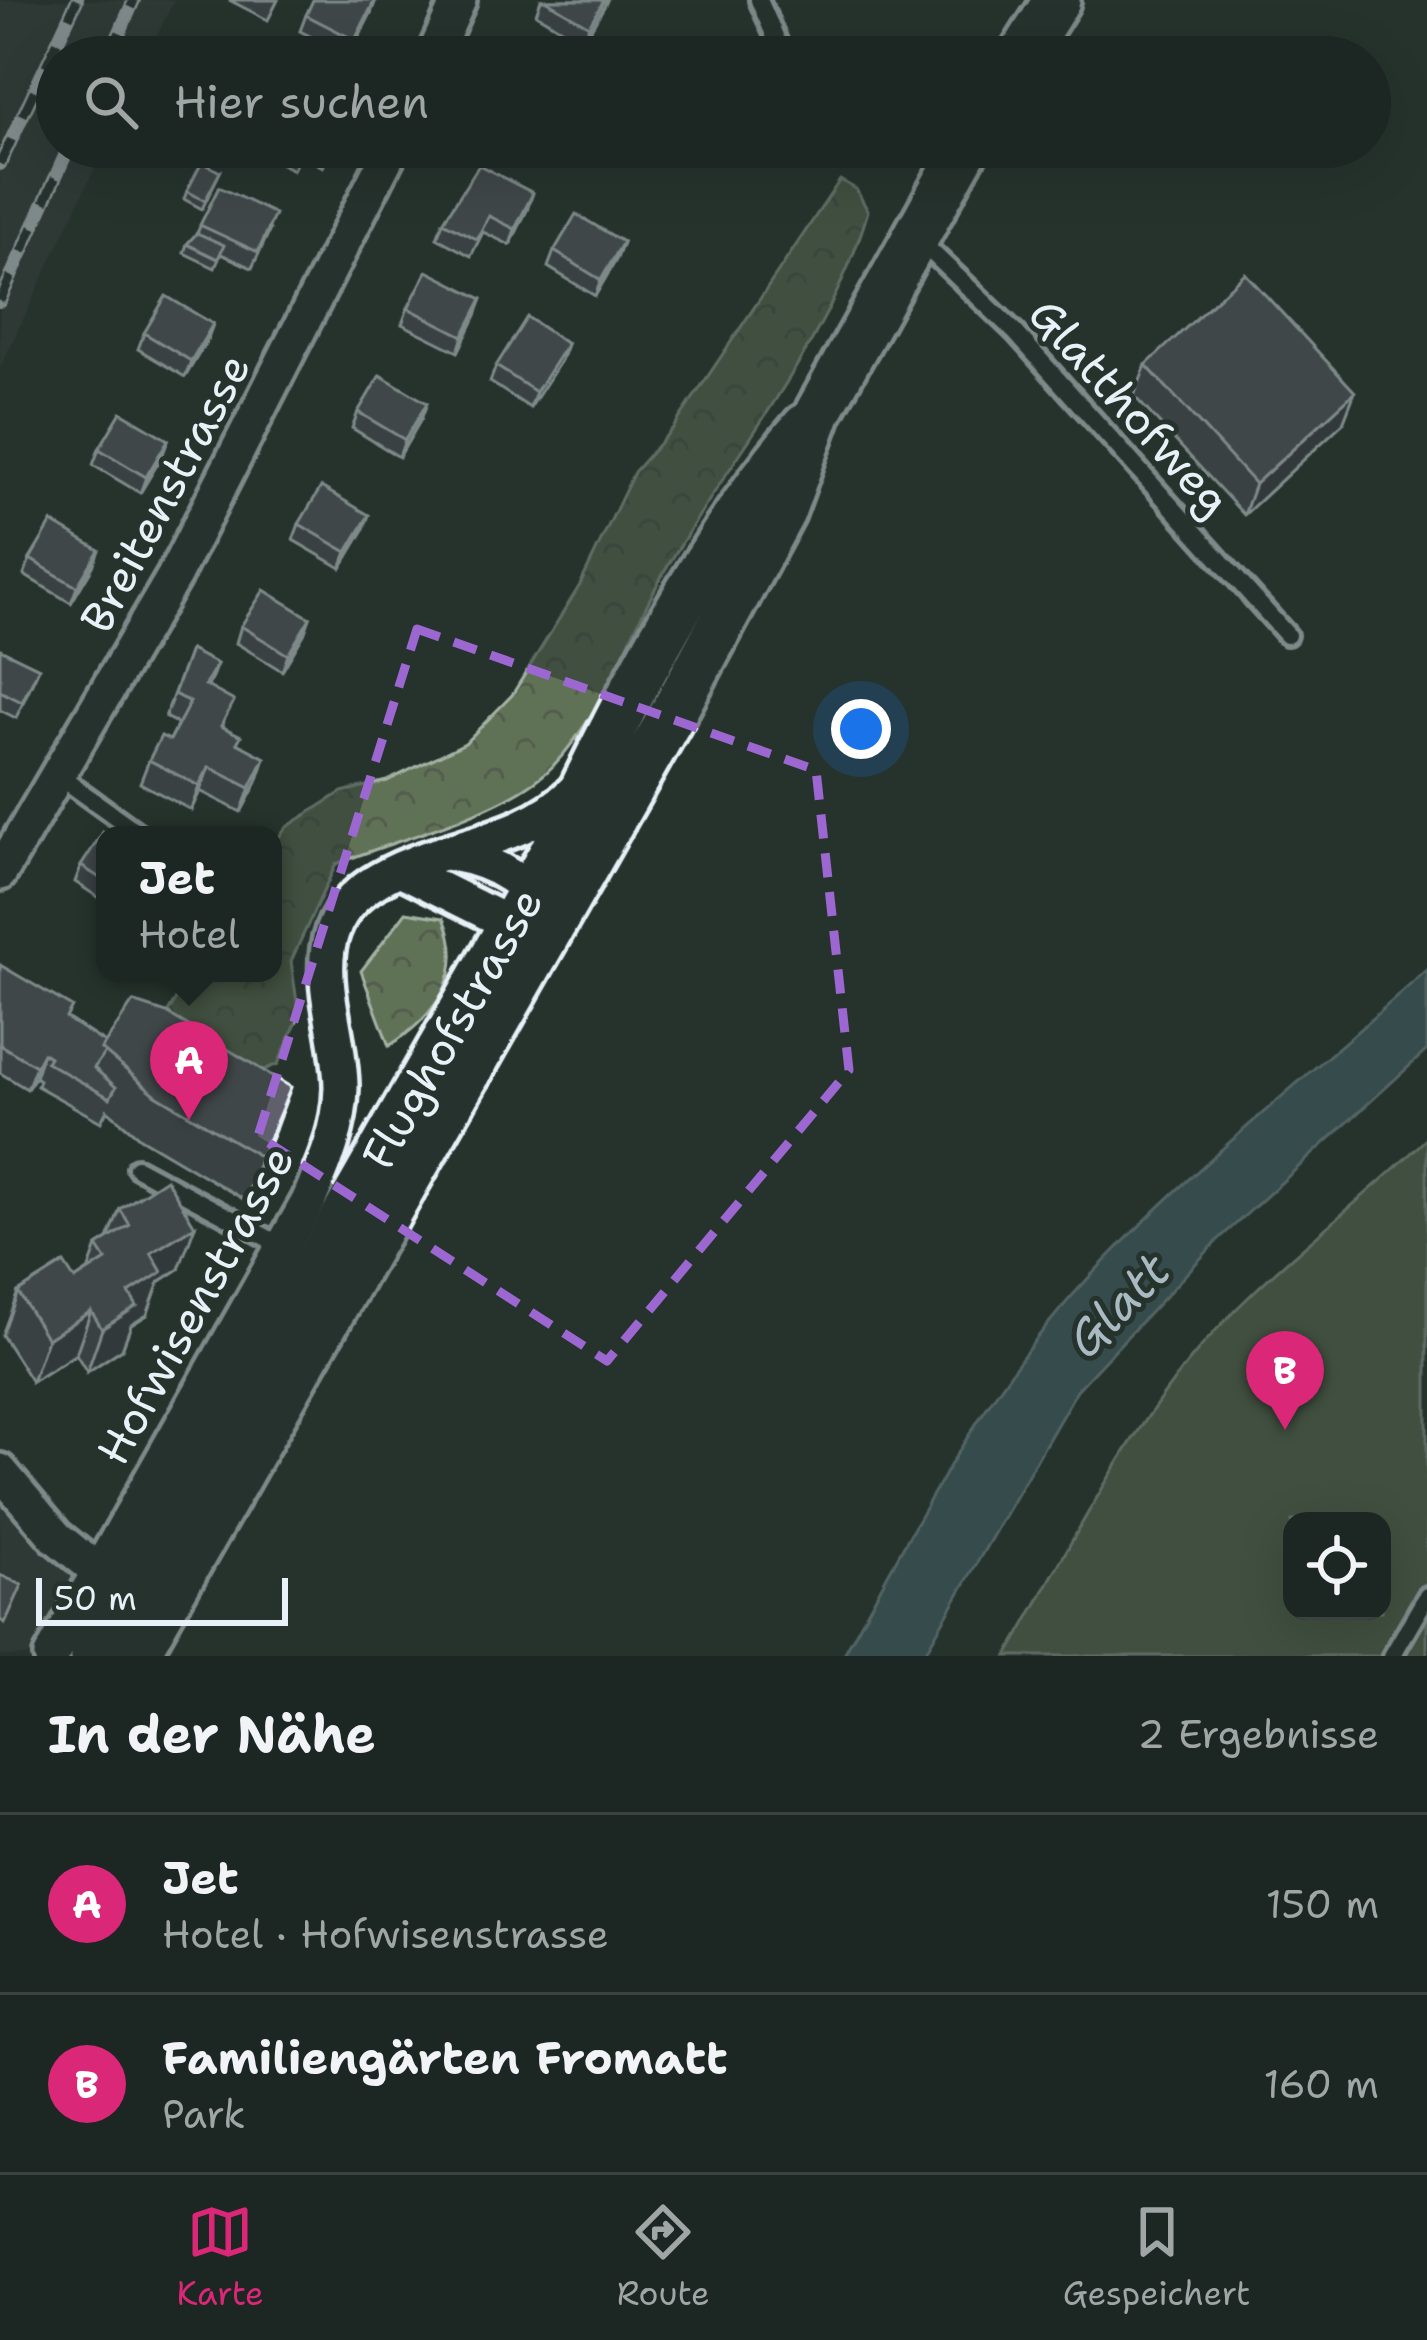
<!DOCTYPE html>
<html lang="de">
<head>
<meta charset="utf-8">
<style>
  :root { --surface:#1c2622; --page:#252e2a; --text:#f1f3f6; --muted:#a0a5a5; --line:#3a4340; --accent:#db2777 }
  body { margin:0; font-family:"Shantell Sans",sans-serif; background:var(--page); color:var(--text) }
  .controls { position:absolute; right:36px; bottom:36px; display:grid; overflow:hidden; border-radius:24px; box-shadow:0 12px 48px #0002 }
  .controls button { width:108px; height:108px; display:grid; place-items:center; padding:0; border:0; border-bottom:3px solid var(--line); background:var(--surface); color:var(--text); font:60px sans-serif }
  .scale { position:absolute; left:36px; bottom:30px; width:252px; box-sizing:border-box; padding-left:12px; border:6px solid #e8f1f8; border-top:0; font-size:33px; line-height:42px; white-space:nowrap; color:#e8f1f8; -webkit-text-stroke:9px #26332d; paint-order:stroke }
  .you { position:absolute; left:861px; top:729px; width:42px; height:42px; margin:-30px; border:9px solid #fff; border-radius:50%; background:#1a73e8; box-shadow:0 0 0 18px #1a73e833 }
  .badge { display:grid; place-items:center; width:78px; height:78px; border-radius:50%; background:var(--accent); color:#fff; font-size:39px; font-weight:700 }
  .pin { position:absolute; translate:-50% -99px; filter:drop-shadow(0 3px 6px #0008) }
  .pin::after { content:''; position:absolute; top:63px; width:42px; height:36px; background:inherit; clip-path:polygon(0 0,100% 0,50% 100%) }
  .popup { position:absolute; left:96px; top:826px; width:186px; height:156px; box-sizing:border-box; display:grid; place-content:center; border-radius:24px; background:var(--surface); filter:drop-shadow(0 3px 9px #0005); font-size:39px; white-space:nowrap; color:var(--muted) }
  .popup b { font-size:45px; color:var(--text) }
  .popup::after { content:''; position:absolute; left:50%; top:100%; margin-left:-24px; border:24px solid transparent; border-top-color:var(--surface) }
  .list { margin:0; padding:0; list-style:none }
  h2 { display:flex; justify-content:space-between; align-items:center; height:156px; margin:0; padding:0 48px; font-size:51px }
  h2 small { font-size:39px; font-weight:400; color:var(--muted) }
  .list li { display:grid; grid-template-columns:78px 1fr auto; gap:36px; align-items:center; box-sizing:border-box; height:180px; padding:0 48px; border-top:3px solid var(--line) }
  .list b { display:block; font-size:45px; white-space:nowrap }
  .list p { margin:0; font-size:39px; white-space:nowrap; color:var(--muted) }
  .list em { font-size:39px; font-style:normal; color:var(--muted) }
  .icon { flex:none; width:66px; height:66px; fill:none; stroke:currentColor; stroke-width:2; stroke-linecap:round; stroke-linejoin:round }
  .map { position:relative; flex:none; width:1427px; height:1656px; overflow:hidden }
  .search { position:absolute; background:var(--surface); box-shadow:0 12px 48px #0002; left:36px; right:36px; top:36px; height:132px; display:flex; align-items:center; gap:30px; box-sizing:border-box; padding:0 42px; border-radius:66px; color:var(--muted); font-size:45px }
  .sheet { height:516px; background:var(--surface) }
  nav { display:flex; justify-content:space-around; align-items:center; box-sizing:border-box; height:168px; border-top:3px solid var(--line); background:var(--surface); font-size:33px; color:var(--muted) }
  nav a { display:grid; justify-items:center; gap:6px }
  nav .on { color:var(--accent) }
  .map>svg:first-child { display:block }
</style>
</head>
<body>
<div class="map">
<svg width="1427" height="1656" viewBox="0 0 1427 1656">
  <defs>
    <pattern id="forest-crowns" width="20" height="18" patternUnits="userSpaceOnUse" patternTransform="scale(3)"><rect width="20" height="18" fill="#607254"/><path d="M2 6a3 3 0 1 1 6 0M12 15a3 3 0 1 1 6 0" fill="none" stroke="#525b4e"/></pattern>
  </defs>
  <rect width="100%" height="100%" fill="#26332d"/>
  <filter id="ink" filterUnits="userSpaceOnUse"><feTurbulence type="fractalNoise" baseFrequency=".00833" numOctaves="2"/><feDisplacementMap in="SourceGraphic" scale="24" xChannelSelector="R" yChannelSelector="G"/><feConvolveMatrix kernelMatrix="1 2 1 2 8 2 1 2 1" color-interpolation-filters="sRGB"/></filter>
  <g filter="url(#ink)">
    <!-- built -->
    <g fill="#374040">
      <path d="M0,0h174l-27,57h-90v90h48l-105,221z"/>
      <path d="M0,1497l56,34 68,125h-124z"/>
    </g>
    <!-- forest -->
    <g fill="url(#forest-crowns)" stroke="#a4b2a6" stroke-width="3">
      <path d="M840,180l16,9 12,22c-38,132 -134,241 -202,358 -39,66 -60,142 -114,198 -44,45 -155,72 -216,97l-45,97 8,55 -21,48 -31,13 -80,-63 24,-41h82v-127l12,-18 57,-36 45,-11 78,-38 47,-48 68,-110 54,-113 39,-44z"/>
      <path d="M406,912l38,6c24,55 -8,98 -55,128l-28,-75z"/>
    </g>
    <!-- green -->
    <path fill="#607254" stroke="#a4b2a6" stroke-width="3" fill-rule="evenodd" d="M1427,1138v518h-420c56,-97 109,-203 179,-291 69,-87 161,-149 241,-227zM1292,1521h90v90h-90z"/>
    <!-- water -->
    <path fill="#4a6870" stroke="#899fa6" stroke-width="3" d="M1427,970v80l-210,191 -140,149 -154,266h-80c69,-125 134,-253 229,-360 107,-119 236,-219 355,-326z"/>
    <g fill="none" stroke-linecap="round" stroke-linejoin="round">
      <!-- service casing -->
      <g stroke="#e8f1f8" stroke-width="26">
        <g id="service">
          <path d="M759,0l25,57"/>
          <path d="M918,239l97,93 272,303"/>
          <path d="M59,776l82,59"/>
          <path d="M137,1168l145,78"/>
          <path d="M1392,1656l35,-60"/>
        </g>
      </g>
      <!-- minor casing -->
      <g stroke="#e8f1f8" stroke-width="42">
        <g id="minor">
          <path d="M433,57l26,-57"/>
          <path d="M404,871l106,53h43c-24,-42 -55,-62 -102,-70"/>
          <path d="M0,873l174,-297 218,-429"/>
          <path d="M0,1471l56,66 43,35"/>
          <path d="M51,1656l257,-454c16,-37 32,-72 33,-114 0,-71 -47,-152 29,-203 64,-43 149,-37 205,-95"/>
        </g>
      </g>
      <!-- secondary casing -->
      <g stroke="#e8f1f8" stroke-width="54">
        <g id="secondary">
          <path d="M1021,57l36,-57"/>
          <path id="s1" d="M93,1656l461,-806c64,-138 152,-310 251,-423"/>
          <path d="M135,1656l537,-941 110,-203 37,-101 147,-264"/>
        </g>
      </g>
      <!-- service -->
      <use href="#service" stroke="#26332d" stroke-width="16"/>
      <!-- minor -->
      <use href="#minor" stroke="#26332d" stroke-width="33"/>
      <!-- secondary -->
      <use href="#secondary" stroke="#26332d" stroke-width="45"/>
      <!-- rail casing -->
      <g stroke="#e8f1f8" stroke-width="14">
        <g id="rail">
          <path d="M109,57l25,-57"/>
          <path d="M0,164l77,-164"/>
          <path d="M0,301l69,-154"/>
        </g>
      </g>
      <!-- rail -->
      <use href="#rail" stroke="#26332d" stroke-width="9" stroke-dasharray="27" stroke-linecap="butt"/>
    </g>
    <!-- wall -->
    <g fill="#52535d" stroke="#e8f1f8" stroke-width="3">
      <path d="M229,0h49l-10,20z"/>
      <path d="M541,0h66l-24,42 -47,-28z"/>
      <path d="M371,13l-22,43 -49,-25 6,-16z"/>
      <path d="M249,147h84l-10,20 -23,-12 -7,15z"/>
      <path d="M513,147h29l-6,11z"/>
      <path d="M220,172l-18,37 -18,-10 3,-8z"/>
      <path d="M219,187l51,43 -18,38 -31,-14 -6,14 -31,-15 3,-9 10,-11z"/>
      <path d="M527,210l-17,35 -27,-13 -12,24 -34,-18 6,-16z"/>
      <path d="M623,242l-6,16 -22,38 -47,-29 6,-16z"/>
      <path d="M408,308l68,7 -18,37 -56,-28z"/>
      <path d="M213,324l-6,16 -22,37 -47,-28 6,-16z"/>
      <path d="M567,344l-6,16 -31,48 -40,-26 6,-16z"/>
      <path d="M1146,365l197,58 -99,92 -110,-119z"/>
      <path d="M427,403l-6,16 -22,38 -47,-29 6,-16z"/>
      <path d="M168,440l-6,16 -22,37 -47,-28 6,-16z"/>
      <path d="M299,524l64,7 -22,37 -48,-28z"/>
      <path d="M30,559l63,7 -22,37 -47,-28z"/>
      <path d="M310,618l-6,16 -22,37 -46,-28 5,-17z"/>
      <path d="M0,649l39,19 -23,50 -16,-8z"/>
      <path d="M190,650l27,14 -9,23 16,40 14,17 27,14 -8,24 -16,30 -41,-21 -9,19 -51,-27 9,-23 21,-20 8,-16 -13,-7z"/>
      <path d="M105,835v67l-30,-20 6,-16z"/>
      <path d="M0,965l68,54 37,24 170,87 -30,70 -105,-62 -33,-28 -6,12 -64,-36 2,-6 -4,-3 -8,12 -27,-16z"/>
      <path d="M120,1209l59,60 -20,13 -12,33 -16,10 -9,24 -35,23 -11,-18 -44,28 -30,-47 16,-43 57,-12 13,-9 9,-25 11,-7z"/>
    </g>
    <!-- shaded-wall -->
    <g fill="#42434c" stroke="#e8f1f8" stroke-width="3">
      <path d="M376,0l-5,13 -22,43 6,-16z"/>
      <path d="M604,0h3l-2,5 -22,37 6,-16z"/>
      <path d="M533,193l-6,17 -17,35 5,-16z"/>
      <path d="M623,242l-6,16 -22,38 6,-16z"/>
      <path d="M482,299l-6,16 -18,37 5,-16z"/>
      <path d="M213,324l-6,16 -22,37 6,-16z"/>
      <path d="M567,344l-6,16 -31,48 6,-16z"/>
      <path d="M1355,392l-12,31 -99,92 11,-31z"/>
      <path d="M427,403l-6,16 -22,38 6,-17z"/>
      <path d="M168,440l-6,16 -22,37 6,-16z"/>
      <path d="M369,515l-6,16 -22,37 6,-16z"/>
      <path d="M99,550l-6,16 -22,37 6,-16z"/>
      <path d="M310,618l-6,16 -22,37 6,-16z"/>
      <path d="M265,758l-8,24 -16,30 9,-24z"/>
      <path d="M209,767l-9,24 -9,19 8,-24z"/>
      <path d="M43,1053l-8,24 -8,12 9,-23z"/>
      <path d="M291,1087l-16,43 -30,70 16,-43z"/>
      <path d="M195,1226l-16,43 -20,13 -12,33 -16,10 -9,24 -35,23 15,-43 27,-36 22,-40z"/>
      <path d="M91,1311l-15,43 -44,28 15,-43z"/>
    </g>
    <!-- building -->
    <g fill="#5f606c" stroke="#e8f1f8" stroke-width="3">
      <path d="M313,0h62l-20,40 -49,-25z"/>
      <path d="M545,0h59l-15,26z"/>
      <path d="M693,38l31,19h-42z"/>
      <path d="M285,147h17l-4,7z"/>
      <path d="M202,162l18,10 -15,29 -18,-10z"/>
      <path d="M479,165l54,28 -18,36 -26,-13 -12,23 -34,-17z"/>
      <path d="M219,187l56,27 -17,38 -58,-27z"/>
      <path d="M576,214l47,28 -22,38 -47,-29z"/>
      <path d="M197,233l27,12 -6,14 -31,-15z"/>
      <path d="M427,271l55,28 -19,37 -55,-28z"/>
      <path d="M1245,273l110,119 -100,92 -109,-119z"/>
      <path d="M166,296l47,28 -22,37 -47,-28z"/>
      <path d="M527,317l40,27 -31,48 -40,-26z"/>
      <path d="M380,375l47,28 -22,37 -47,-28z"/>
      <path d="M121,412l47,28 -22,37 -47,-28z"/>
      <path d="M321,487l48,28 -22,37 -48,-28z"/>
      <path d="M52,522l47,28 -22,37 -47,-28z"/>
      <path d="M264,590l46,28 -22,37 -47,-29z"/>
      <path d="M0,649l39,19 -17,34 -22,-11z"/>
      <path d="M190,650l27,14 -12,21 29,16 -13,25 20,10 -4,7 28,15 -15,30 -41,-21 -10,19 -50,-26 12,-24 9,4 20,-38 -16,-8z"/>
      <path d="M103,832l4,3h-2v46l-24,-15z"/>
      <path d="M0,965l72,42 -6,11 39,25 -4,6 4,3 -11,16 22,19 -6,11 -64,-36 3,-5 -6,-4 -7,13 -36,-21z"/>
      <path d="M133,1002l34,11 124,74 -30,70 -105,-62 -55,-46z"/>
      <path d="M166,1179l29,47 -44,27 11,19 -33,21 8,13 -35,23 -11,-18 -44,28 -29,-47 46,-29 11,17 31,-20 -9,-14 33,-21 -10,-16z"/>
      <path d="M0,1575l22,10 -17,38 -5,-3z"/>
    </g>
  </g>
  <!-- marked area -->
  <path d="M0 0H1427V1656H0ZM417,629l399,141 33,300 -242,291 -349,-225z" fill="#26332d" fill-opacity=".55" fill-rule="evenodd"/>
  <path fill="none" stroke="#9c67d0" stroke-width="9" stroke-dasharray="24 15" stroke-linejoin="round" d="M417,629l399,141 33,300 -242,291 -349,-225z"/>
  <g text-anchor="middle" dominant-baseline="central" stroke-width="10" stroke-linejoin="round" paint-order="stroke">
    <!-- street labels -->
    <g font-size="45" fill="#e8f1f8" stroke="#26332d">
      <text transform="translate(1130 407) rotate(48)">Glatthofweg</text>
      <text transform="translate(165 493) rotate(-62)">Breitenstrasse</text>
      <text stroke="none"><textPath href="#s1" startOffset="723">Flughofstrasse</textPath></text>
      <text transform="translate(195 1305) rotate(-61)">Hofwisenstrasse</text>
    </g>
    <!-- water labels -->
    <g font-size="48" font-style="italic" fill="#a9bac2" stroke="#26332d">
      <text transform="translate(1118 1305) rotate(-46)">Glatt</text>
    </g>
  </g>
</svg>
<div class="controls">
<button><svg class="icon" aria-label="locate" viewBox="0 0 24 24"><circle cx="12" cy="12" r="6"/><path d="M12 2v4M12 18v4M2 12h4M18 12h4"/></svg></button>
</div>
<div class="scale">50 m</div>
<div class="you"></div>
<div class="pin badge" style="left:189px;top:1120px">A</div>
<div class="popup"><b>Jet</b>Hotel</div>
<div class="pin badge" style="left:1285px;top:1430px">B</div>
<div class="search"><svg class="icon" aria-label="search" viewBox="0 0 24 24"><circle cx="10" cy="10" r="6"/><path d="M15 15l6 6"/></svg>Hier suchen</div>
</div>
<section class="sheet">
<h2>In der Nähe<small>2 Ergebnisse</small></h2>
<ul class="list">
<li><span class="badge">A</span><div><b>Jet</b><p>Hotel · Hofwisenstrasse</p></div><em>150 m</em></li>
<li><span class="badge">B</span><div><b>Familiengärten Fromatt</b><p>Park</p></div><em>160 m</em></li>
</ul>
</section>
<nav>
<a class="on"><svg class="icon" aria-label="map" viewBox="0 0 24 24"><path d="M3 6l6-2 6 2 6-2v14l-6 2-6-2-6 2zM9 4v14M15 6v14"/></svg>Karte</a>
<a><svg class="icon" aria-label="directions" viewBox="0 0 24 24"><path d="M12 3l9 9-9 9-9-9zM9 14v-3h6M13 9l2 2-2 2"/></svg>Route</a>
<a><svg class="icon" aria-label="saved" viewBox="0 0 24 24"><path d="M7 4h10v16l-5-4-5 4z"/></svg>Gespeichert</a>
</nav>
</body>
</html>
